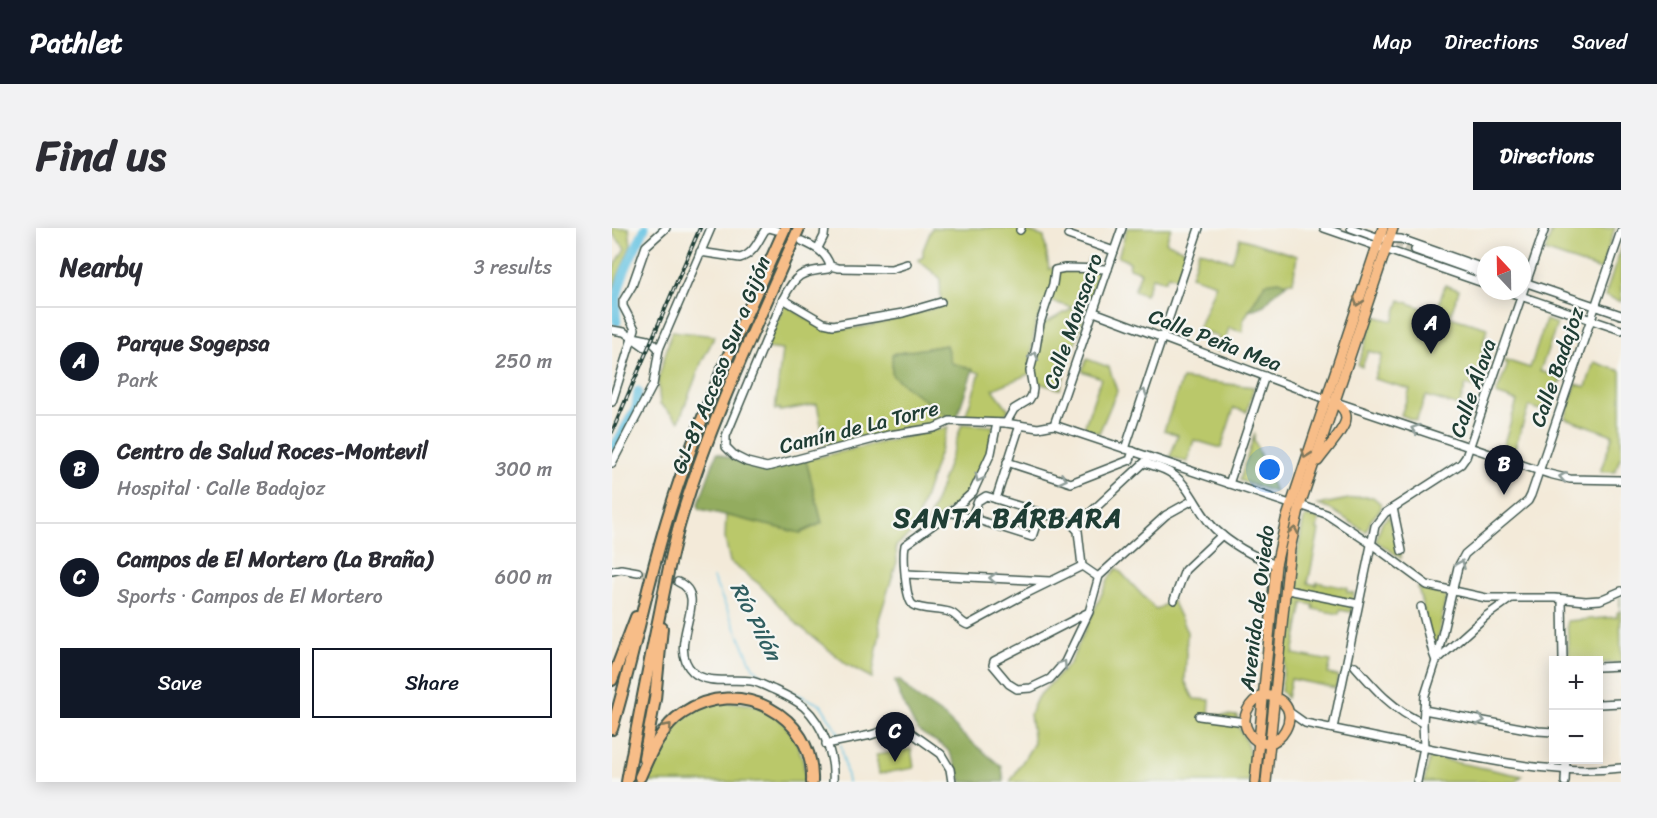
<!DOCTYPE html>
<html lang="en">
<head>
<meta charset="utf-8">
<style>
  :root { --surface:#fff; --page:#f2f2f3; --text:#2b2b33; --muted:#7c7c81; --line:#e1e1e2; --accent:#111827 }
  body { margin:0; font-family:Sriracha,sans-serif; background:var(--page); color:var(--text) }
  .controls { position:absolute; right:18px; bottom:18px; display:grid; overflow:hidden; border-radius:0px; box-shadow:0 3px 15px #0003 }
  .controls button { width:54px; height:54px; display:grid; place-items:center; padding:0; border:0; border-bottom:2px solid var(--line); background:var(--surface); color:var(--text); font:30px sans-serif }
  .compass { position:absolute; left:865px; top:18px; width:54px; height:54px; border-radius:50%; background:var(--surface); box-shadow:0 3px 15px #0003; rotate:338deg }
  .you { position:absolute; left:658px; top:242px; width:21px; height:21px; margin:-15px; border:4px solid #fff; border-radius:50%; background:#1a73e8; box-shadow:0 0 0 9px #1a73e833 }
  .badge { display:grid; place-items:center; width:39px; height:39px; border-radius:50%; background:var(--accent); color:#fff; font-size:20px; font-weight:700 }
  .pin { position:absolute; translate:-50% -50px; filter:drop-shadow(0 2px 3px #0008) }
  .pin::after { content:''; position:absolute; top:32px; width:21px; height:18px; background:inherit; clip-path:polygon(0 0,100% 0,50% 100%) }
  .list { margin:0; padding:0; list-style:none }
  h2 { display:flex; justify-content:space-between; align-items:center; height:78px; margin:0; padding:0 24px; font-size:26px }
  h2 small { font-size:20px; font-weight:400; color:var(--muted) }
  .list li { display:grid; grid-template-columns:39px 1fr auto; gap:18px; align-items:center; box-sizing:border-box; height:108px; padding:0 24px; border-top:2px solid var(--line) }
  .list b { display:block; font-size:22px; white-space:nowrap }
  .list p { margin:0; font-size:20px; white-space:nowrap; color:var(--muted) }
  .list em { font-size:20px; font-style:normal; color:var(--muted) }
  .actions { display:flex; gap:12px; padding:18px 24px }
  .actions a { flex:1; padding:14px 0; border:2px solid var(--accent); border-radius:0px; text-align:center; font-size:21px; color:var(--accent) }
  .actions .main { background:var(--accent); color:#fff }
  .map { position:relative; flex:none; width:1009px; height:554px; overflow:hidden; border-radius:0px }
  header { display:flex; align-items:center; gap:36px; box-sizing:border-box; height:84px; padding:0 30px; background:var(--accent); color:#fff }
  header strong { font-size:28px }
  nav { display:flex; gap:33px; margin-inline-start:auto; font-size:21px }
  .intro { display:flex; align-items:center; justify-content:space-between; box-sizing:border-box; height:144px; padding:0 36px }
  h1 { margin:0; font-size:42px }
  .button { padding:15px 27px; border-radius:0px; background:var(--accent); color:#fff; font-size:21px; font-weight:700 }
  main { display:flex; gap:36px; padding:0 36px }
  aside { flex:1; background:var(--surface); border-radius:0px; box-shadow:0 3px 15px #0003 }
  .map>svg:first-child { display:block }
</style>
</head>
<body>
<header>
<strong>Pathlet</strong>
<nav><a>Map</a><a>Directions</a><a>Saved</a></nav>
</header>
<div class="intro"><h1>Find us</h1><a class="button">Directions</a></div>
<main>
<aside>
<h2>Nearby<small>3 results</small></h2>
<ul class="list">
<li><span class="badge">A</span><div><b>Parque Sogepsa</b><p>Park</p></div><em>250 m</em></li>
<li><span class="badge">B</span><div><b>Centro de Salud Roces-Montevil</b><p>Hospital · Calle Badajoz</p></div><em>300 m</em></li>
<li><span class="badge">C</span><div><b>Campos de El Mortero (La Braña)</b><p>Sports · Campos de El Mortero</p></div><em>600 m</em></li>
</ul>
<div class="actions"><a class="main">Save</a><a>Share</a></div>
</aside>
<div class="map">
<svg width="1009" height="554" viewBox="0 0 1009 554">
  <rect width="100%" height="100%" fill="#f6f6f2"/>
  <filter id="ink" filterUnits="userSpaceOnUse"><feTurbulence type="fractalNoise" baseFrequency=".0167" numOctaves="2"/><feDisplacementMap in="SourceGraphic" scale="12" xChannelSelector="R" yChannelSelector="G"/><feConvolveMatrix kernelMatrix="1 2 1 2 8 2 1 2 1" color-interpolation-filters="sRGB"/></filter>
  <filter id="wash" filterUnits="userSpaceOnUse"><feTurbulence type="fractalNoise" baseFrequency=".008" numOctaves="4" result="noise"/><feDisplacementMap in="SourceGraphic" scale="24" xChannelSelector="R" yChannelSelector="G"/><feGaussianBlur stdDeviation="1.35" result="paint"/><feColorMatrix in="noise" values="0 0 0 0 0 0 0 0 0 0 0 0 0 0 0 0 0 1.4 0 .05"/><feComposite in="paint" operator="in"/></filter>
  <g filter="url(#wash)">
    <rect width="100%" height="100%" fill="#f3ead9"/>
    <!-- green -->
    <g fill="#bac86a" stroke="#6c824f" stroke-width="1.5">
      <path d="M0,0h17l2,17 -19,46v-20l13,-23 -13,-15z"/>
      <path d="M320,0h86l26,9 5,32 14,-3 23,1 2,-7 4,4 9,3 -41,122 -26,-7 -2,-13 11,-45 31,-16 -28,-8 -11,26 -6,48 -36,15 16,21 -9,9 -35,-2 15,-44 -29,-10 -5,-18 -53,9 -1,21c18,16 38,28 57,43l-14,6 -110,21 -8,-41 -37,7v-3l-5,2 7,-60 -17,-2 20,-44c11,7 24,17 36,22 26,11 92,-12 120,-20l-1,-28 -22,-18 5,-3v-7z"/>
      <path d="M515,0h44l-5,14 20,9 -9,27 -9,-3 -3,6 -13,-4 -7,18 -11,-4 7,-19 -12,-4 1,-6 -12,-5z"/>
      <path d="M941,0h62l-14,42 -56,-19z"/>
      <path d="M628,10l57,18 -4,26 -28,1 -22,38v11l-14,-4 -8,24 -6,-2 4,-13 -21,-8 18,-45 -25,-8 8,-26 33,11z"/>
      <path d="M1009,20v54l-16,-6z"/>
      <path d="M833,57l14,5 -9,27 37,11 -6,24 9,3 -10,34 -14,-4 -7,21 -33,-10 -10,25 -15,-6 9,-26 -36,-10 8,-24 -14,-4 -6,16 -4,-2 16,-49 19,5 7,-21 36,13z"/>
      <path d="M934,92l11,4 -17,47 23,8 -1,3h-3l-11,31 -19,-7 -17,50 -11,-3 16,-52 -21,-7 12,-30 -4,-2 1,-2 25,8z"/>
      <path d="M60,103l43,5 -13,25 -23,60 -19,-17 -2,-24z"/>
      <path d="M475,131l22,8 8,24 -18,42 -15,-5 17,-50 -19,-7z"/>
      <path d="M982,134l27,9v84l-6,17h-15l13,-37 -48,-17 11,-34 10,3z"/>
      <path d="M570,151l72,8 -7,25 -13,-4 -13,40 -27,-8 -7,22 -17,-5 8,-22 -14,-5z"/>
      <path d="M350,196l31,2 -4,27 -23,42 -31,26 -7,2z"/>
      <path d="M336,199l-35,105 -17,14 1,16 -18,57 1,13 -8,46 -24,-13 -50,-40 -39,-41 -29,-22 -5,-23 1,-24 75,18 21,-10 -16,-63z"/>
      <path d="M643,205l-1,7 21,52 -34,-11 -1,-2z"/>
      <path d="M747,269h14l8,7v5l-10,11 -5,12 -34,-22 -14,-5z"/>
      <path d="M694,288l13,3 -2,11 2,1 -11,52 8,2 1,-3 30,6v4l7,1 -3,19 -11,-2 -1,4 -26,-5 1,-4 -11,-2 -10,51 38,7 -3,13 10,2 -2,12 -45,-9 -4,19 -6,-7c7,-58 11,-116 23,-173z"/>
      <path d="M777,288l9,34 3,3v5l-25,-17 6,-19z"/>
      <path d="M505,340l39,42 16,-10 15,32 -2,49 9,18 16,1 -1,14 29,2 -2,7c15,23 15,32 13,59h-239l24,-39 -4,-29 7,-16 33,-35 40,-87z"/>
      <path d="M806,359l28,9 -10,54 -4,-4z"/>
      <path d="M1008,368l1,67h-22v-2l-30,-1 -2,-39 50,-4v-4l3,-2z"/>
      <path d="M103,474c13,1 30,0 43,4 30,11 48,45 47,76h-161c6,-25 20,-50 40,-65 9,-7 21,-11 31,-15z"/>
      <path d="M299,521l3,19 -35,6 -3,-19z"/>
      <path d="M818,529l92,19 -7,6h-91z"/>
    </g>
    <!-- forest -->
    <g fill="#93ac5e" stroke="#597449" stroke-width="1.5">
      <path d="M667,53l8,3 -11,8 -12,13 -15,6 16,-28z"/>
      <path d="M334,117l5,18 22,6 -16,48 -8,1c-19,-15 -39,-27 -57,-43v-21z"/>
      <path d="M105,225l47,18 42,-11 16,63 -22,10 -100,-24 -2,-4z"/>
      <path d="M283,452l5,1 15,15 30,21 18,18 39,32 2,15h-42c-4,-10 -7,-21 -13,-30 -6,-10 -22,-13 -31,-22 -4,-4 -24,-44 -23,-50z"/>
    </g>
    <g fill="none" stroke-linecap="round" stroke-linejoin="round">
      <!-- stream -->
      <g stroke="#64c2e2" stroke-width="1.5">
        <path d="M101,350l40,89 13,13 55,25 18,29 1,6"/>
        <path d="M229,517l7,37"/>
      </g>
      <!-- river -->
      <g stroke="#64c2e2" stroke-width="9">
        <path d="M5,94c-5,-34 14,-64 28,-94"/>
        <path d="M3,218l21,-38 2,-17"/>
      </g>
    </g>
  </g>
  <g filter="url(#ink)">
    <g fill="none" stroke-linecap="round" stroke-linejoin="round">
      <!-- minor-tunnel -->
      <g stroke="#c9c7b8" stroke-width="7" stroke-dasharray="7 3.5" stroke-linecap="butt">
        <path d="M777,8l4,6 22,8"/>
        <path d="M26,344l40,10"/>
      </g>
      <!-- minor casing -->
      <g stroke="#3f574d" stroke-width="10">
        <g id="minor">
          <path d="M712,0l162,56"/>
          <path d="M739,0l28,10 22,1 85,30"/>
          <path d="M408,2l1,-2"/>
          <path d="M456,7l46,16"/>
          <path d="M190,13c13,6 24,11 28,25l-2,3c-28,3 -32,5 -45,30l-57,137v11l9,9 12,6 20,5 122,-32 45,-7 16,-7 56,2 32,5 16,-3 236,79"/>
          <path d="M206,20l6,-12 1,-8"/>
          <path d="M803,22l59,21 12,9"/>
          <path d="M88,24l40,6c14,-4 18,-17 25,-28l4,-2 7,2"/>
          <path d="M218,38l8,2 53,1 16,-5"/>
          <path d="M912,54l97,33"/>
          <path d="M894,63l115,39"/>
          <path d="M171,71l41,24 9,2 70,-12 38,-11"/>
          <path d="M482,84l234,88"/>
          <path d="M0,102l12,2 21,15"/>
          <path d="M21,109l15,3"/>
          <path d="M41,115l6,6"/>
          <path d="M0,174l23,-73 -12,-23v-5l9,-15 14,-40 20,-18"/>
          <path d="M727,175l210,71 21,5 51,1"/>
          <path d="M385,195l-6,30 -18,39 -22,20 -46,33c-2,10 0,54 8,60 7,5 27,4 36,7 8,2 11,11 19,13l59,-32 55,-27"/>
          <path d="M394,195l8,-14 15,-9 3,-5 1,-6 -3,-18 6,-23 4,-25 13,-39 2,-14 10,-2 43,1"/>
          <path d="M442,197l68,-197"/>
          <path d="M513,221l74,-221"/>
          <path d="M395,234l64,21 59,-23 3,-9"/>
          <path d="M0,235l41,-78 6,-36 52,-121"/>
          <path d="M533,235c9,3 19,5 27,11 18,11 27,40 43,55 17,16 40,28 61,36"/>
          <path d="M617,256l36,-108"/>
          <path d="M384,271l24,-74"/>
          <path d="M688,277l26,9 44,29 57,42 59,13h69l31,3 14,-1 21,-9"/>
          <path d="M781,280l9,43"/>
          <path d="M341,285l24,7"/>
          <path d="M428,285l-8,24 -54,-17 -4,-9 4,-10 8,-5 10,3 74,23 8,9 4,35 16,11"/>
          <path d="M463,299l71,-66"/>
          <path d="M0,343l9,-2 17,3"/>
          <path d="M294,346l144,7"/>
          <path d="M66,354c35,15 -14,62 15,90 14,13 40,6 58,9 7,1 14,5 21,8 11,5 23,10 32,18 19,17 31,50 29,75"/>
          <path d="M676,362l70,14"/>
          <path d="M950,371l1,62"/>
          <path d="M562,372l11,-30 37,-35"/>
          <path d="M809,379l12,46 3,8"/>
          <path d="M477,384l-95,49 -1,4 16,19 8,5 14,-1 19,-9 15,-17 24,-50 10,-36 67,-61 27,-15"/>
          <path d="M826,431l48,-43 24,-17"/>
          <path d="M743,438c20,23 39,45 68,57"/>
          <path d="M987,439l22,-1"/>
          <path d="M987,476l22,-1"/>
          <path d="M812,482l114,21 16,1"/>
          <path d="M676,483l17,12c51,10 101,21 152,31 57,11 106,20 164,14"/>
          <path d="M587,488l46,6"/>
          <path d="M721,500l42,-202 10,-13 76,-49 5,-7 79,-229"/>
          <path d="M214,516l45,-9 24,-8 11,2 35,25 9,15 2,13"/>
          <path d="M805,554l7,-35 -1,-24 2,-28 11,-34 22,-94 7,-13 63,-53 3,-6 90,-264"/>
          <path d="M953,554l1,-22"/>
        </g>
      </g>
      <!-- major casing -->
      <g stroke="#3f574d" stroke-width="12">
        <g id="major">
          <path d="M706,233c7,-10 28,-33 28,-43 0,-8 -6,-12 -11,-16"/>
          <path d="M652,467c53,6 9,74 -15,38 -10,-15 0,-32 15,-38z"/>
          <path d="M643,554l21,-217 10,-45 97,-292"/>
          <path d="M654,554l21,-206 3,-27 10,-44 93,-277"/>
        </g>
      </g>
      <!-- highway casing -->
      <g stroke="#3f574d" stroke-width="14">
        <g id="highway">
          <path d="M0,452l24,-63"/>
          <path d="M0,501c22,-72 35,-147 58,-219 30,-97 74,-190 115,-282"/>
          <path d="M32,530l11,-59 7,-71"/>
          <path d="M28,549c10,-23 21,-50 43,-64 55,-37 132,1 129,69"/>
          <path d="M15,554c10,-57 21,-113 33,-170 6,-31 12,-63 21,-93 30,-100 76,-195 118,-291"/>
        </g>
      </g>
      <!-- minor -->
      <use href="#minor" stroke="#fff" stroke-width="7"/>
      <!-- major -->
      <use href="#major" stroke="#f7bd88" stroke-width="9"/>
      <!-- highway -->
      <use href="#highway" stroke="#f7bd88" stroke-width="10"/>
      <!-- rail casing -->
      <g stroke="#1f3d34" stroke-width="4">
        <path id="rail" d="M0,204l88,-204"/>
      </g>
      <!-- rail -->
      <use href="#rail" stroke="#f6f6f2" stroke-width="1.5" stroke-dasharray="4.5" stroke-linecap="butt"/>
    </g>
    <!-- one-way arrows -->
    <defs><path id="oneway-chevron" d="M-2-3.5L2.5 0L-2 3.5" fill="none" stroke-width="1.6" stroke-linecap="round" stroke-linejoin="round" transform="scale(1.5)"/></defs>
    <g stroke="#80775a">
      <use href="#oneway-chevron" transform="translate(746 74) rotate(109)"/>
      <use href="#oneway-chevron" transform="translate(694 226) rotate(109)"/>
      <use href="#oneway-chevron" transform="translate(682 303) rotate(-78)"/>
      <use href="#oneway-chevron" transform="translate(56 499) rotate(-48)"/>
    </g>
    <g stroke="#8f9e9a">
      <use href="#oneway-chevron" transform="translate(422 128) rotate(-73)"/>
      <use href="#oneway-chevron" transform="translate(531 165) rotate(-72)"/>
      <use href="#oneway-chevron" transform="translate(803 201) rotate(-161)"/>
      <use href="#oneway-chevron" transform="translate(951 249) rotate(-170)"/>
      <use href="#oneway-chevron" transform="translate(367 250) rotate(117)"/>
      <use href="#oneway-chevron" transform="translate(451 251) rotate(15)"/>
      <use href="#oneway-chevron" transform="translate(849 336) rotate(-66)"/>
      <use href="#oneway-chevron" transform="translate(381 350) rotate(-177)"/>
      <use href="#oneway-chevron" transform="translate(451 436) rotate(-56)"/>
      <use href="#oneway-chevron" transform="translate(869 492) rotate(11)"/>
    </g>
  </g>
  <g text-anchor="middle" dominant-baseline="central" stroke-width="4.5" stroke-linejoin="round" paint-order="stroke">
    <!-- street labels -->
    <g font-size="21" fill="#1f3d34" stroke="#f6f6f2">
      <text transform="translate(461 93) rotate(-71)">Calle Monsacro</text>
      <text transform="translate(603 112) rotate(21)">Calle Peña Mea</text>
      <text transform="translate(109 137) rotate(-68)">GJ-81 Acceso Sur a Gijón</text>
      <text transform="translate(945 139) rotate(-71)">Calle Badajoz</text>
      <text transform="translate(861 160) rotate(-71)">Calle Álava</text>
      <text transform="translate(247 199) rotate(-14)">Camín de La Torre</text>
      <text transform="translate(645 380) rotate(-83)">Avenida de Oviedo</text>
    </g>
    <!-- water labels -->
    <g font-size="22" font-style="italic" fill="#305e60" stroke="#f6f6f2">
      <text transform="translate(144 393) rotate(63)">Río Pilón</text>
    </g>
    <!-- district labels -->
    <g font-size="27" font-weight="bold" letter-spacing="1.5" fill="#1f3d34" stroke="#f6f6f2">
      <text x="396" y="290">SANTA BÁRBARA</text>
    </g>
  </g>
</svg>
<div class="controls">
<button>+</button>
<button>−</button>
</div>
<svg class="compass" viewBox="-18 -18 36 36"><path d="M0-13l5 13h-10z" fill="#e53935"/><path d="M0 13l5-13h-10z" fill="#7c7c81"/></svg>
<div class="you"></div>
<div class="pin badge" style="left:819px;top:126px">A</div>
<div class="pin badge" style="left:892px;top:267px">B</div>
<div class="pin badge" style="left:283px;top:534px">C</div>
</div>
</main>
</body>
</html>
